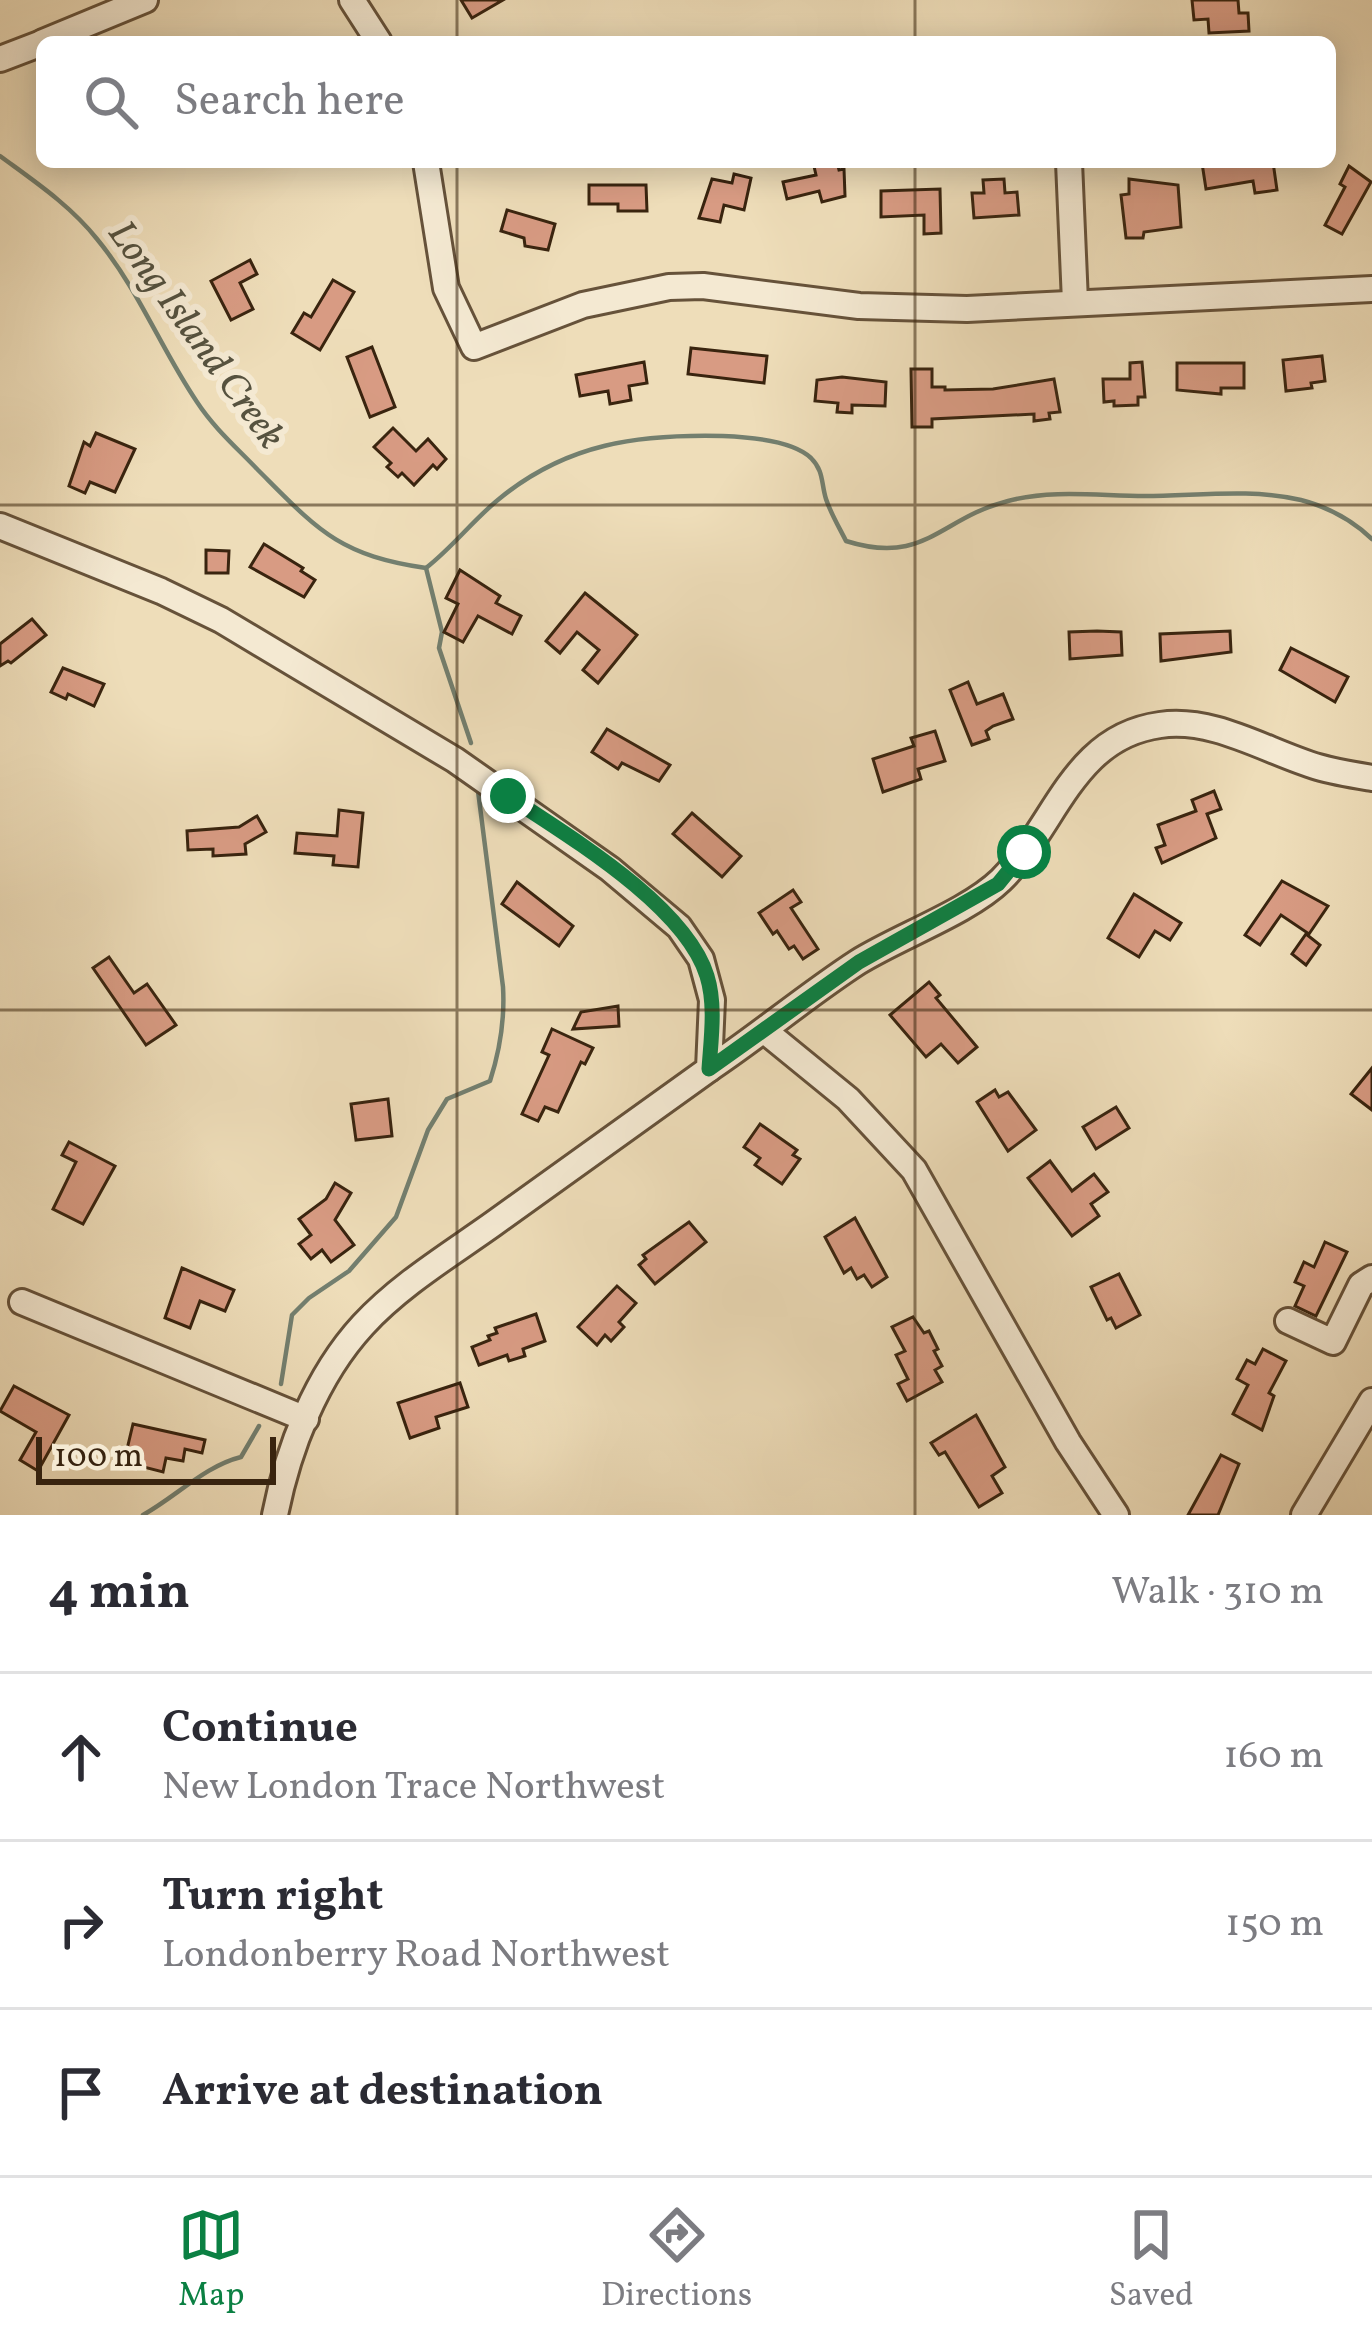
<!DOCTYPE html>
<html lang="en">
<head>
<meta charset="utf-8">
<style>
  :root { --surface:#fff; --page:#f2f2f3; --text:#2b2b33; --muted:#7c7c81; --line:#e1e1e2; --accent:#0b8043 }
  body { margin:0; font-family:Vollkorn,serif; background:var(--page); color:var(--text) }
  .scale { position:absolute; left:36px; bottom:30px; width:240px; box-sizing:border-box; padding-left:12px; border:6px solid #39240f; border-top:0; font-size:33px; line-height:42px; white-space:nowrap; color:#39240f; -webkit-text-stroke:9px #f4e9d2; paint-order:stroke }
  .stop { position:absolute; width:36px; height:36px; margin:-27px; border:9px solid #0b8043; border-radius:50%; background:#fff }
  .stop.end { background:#0b8043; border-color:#fff; box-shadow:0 3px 12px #0008 }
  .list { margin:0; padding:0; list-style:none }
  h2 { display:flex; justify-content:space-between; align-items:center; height:156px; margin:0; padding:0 48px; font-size:51px }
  h2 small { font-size:39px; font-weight:400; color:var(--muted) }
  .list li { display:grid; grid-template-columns:78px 1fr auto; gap:36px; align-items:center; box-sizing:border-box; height:168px; padding:0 48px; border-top:3px solid var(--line) }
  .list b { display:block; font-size:45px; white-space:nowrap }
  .list p { margin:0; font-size:39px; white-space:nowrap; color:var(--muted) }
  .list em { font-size:39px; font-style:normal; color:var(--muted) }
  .icon { flex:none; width:66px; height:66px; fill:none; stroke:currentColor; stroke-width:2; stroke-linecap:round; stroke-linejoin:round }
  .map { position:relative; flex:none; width:1372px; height:1515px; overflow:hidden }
  .search { position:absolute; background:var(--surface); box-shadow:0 6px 30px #0003; left:36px; right:36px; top:36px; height:132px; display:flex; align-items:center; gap:30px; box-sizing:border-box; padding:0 42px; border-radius:18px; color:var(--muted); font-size:45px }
  .sheet { height:660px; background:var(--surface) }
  nav { display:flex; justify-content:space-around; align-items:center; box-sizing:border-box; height:168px; border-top:3px solid var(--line); background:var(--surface); font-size:33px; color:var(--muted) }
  nav a { display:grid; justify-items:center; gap:6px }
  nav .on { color:var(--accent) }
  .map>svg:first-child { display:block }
</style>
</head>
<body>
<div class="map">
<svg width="1372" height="1515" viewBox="0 0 1372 1515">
  <rect width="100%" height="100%" fill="#eeddb9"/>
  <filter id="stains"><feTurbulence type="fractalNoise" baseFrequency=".00167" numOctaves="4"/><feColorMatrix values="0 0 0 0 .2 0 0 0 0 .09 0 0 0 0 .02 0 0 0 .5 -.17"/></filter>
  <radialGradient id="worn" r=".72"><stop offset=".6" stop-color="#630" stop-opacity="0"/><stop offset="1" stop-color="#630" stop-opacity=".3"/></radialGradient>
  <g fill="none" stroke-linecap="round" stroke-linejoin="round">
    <!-- stream -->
    <g stroke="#737f6f" stroke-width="4.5">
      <path d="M0,156c34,25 70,49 97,83 42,51 64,110 100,163 17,26 40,46 61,68 60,60 80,85 168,98 27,-21 47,-48 73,-69 68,-56 140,-65 224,-63 25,1 69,4 88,22 13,13 10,25 15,41 5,15 13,28 20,42 79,25 94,-23 162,-40 45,-12 91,-5 137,-5 51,0 106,-8 156,4 27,7 51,20 71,39"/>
      <path d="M426,568l16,64 -3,16 32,95"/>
      <path d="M281,1384l11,-69 17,-17 40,-27 47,-54 32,-87 19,-31 43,-18c10,-31 15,-60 13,-94l-25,-196"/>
      <path d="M143,1515c34,-19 62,-49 98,-58l18,-31"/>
    </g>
  </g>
  <!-- building -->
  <g fill="#d89b83" stroke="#39240f" stroke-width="3">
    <path d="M461,0h42l-31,18z"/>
    <path d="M1192,0h46l1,13h9l1,18 -40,2 -1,-14 -14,1z"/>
    <path d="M813,162h24l2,8 5,-1 1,27 -23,6 -3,-11 -32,8 -4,-17 33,-7z"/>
    <path d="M1210,162h63l4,28 -22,3 -2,-12 -47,8 -4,-26z"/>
    <path d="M1349,166l22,16 -29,52 -17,-9 20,-38 -5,-3z"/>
    <path d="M734,174l17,4 -7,32 -20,-5 -4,17 -21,-4 13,-39 20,4z"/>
    <path d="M1004,179l1,14 12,-1 2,23 -45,3 -2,-25h12l-1,-13z"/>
    <path d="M1129,179l49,6 3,42 -37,5 -1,6h-17l-5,-43 8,-1z"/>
    <path d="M589,185h57l1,26h-29v-7h-29z"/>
    <path d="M940,189l1,44 -17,1v-19l-43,2v-26z"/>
    <path d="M507,210l48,14 -7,26 -23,-4 -1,-8 -23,-7z"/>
    <path d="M250,260l7,14 -17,9 13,26 -22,11 -20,-39z"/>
    <path d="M333,280l21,12 -34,58 -28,-17 12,-20 7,4z"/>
    <path d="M372,347l23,60 -25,10 -23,-60z"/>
    <path d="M691,348l76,8 -3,27 -76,-9z"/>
    <path d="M1322,356l3,25 -14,2 1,5 -26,3 -3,-31z"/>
    <path d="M644,362l3,21 -18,3 2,14 -21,4 -2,-13 -28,5 -4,-21z"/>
    <path d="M1142,362l3,35h-7v8l-24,1v-5l-10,1 -1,-23h27v-16z"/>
    <path d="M1177,363h67v25h-23v6l-44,-4z"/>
    <path d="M911,369h21v18h13v3l48,-1 61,-10 6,33 -11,1 1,6 -16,2v-7l-102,5v8h-20z"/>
    <path d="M842,377l44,5 -1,24 -33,-1v8l-15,-1 1,-9 -23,-2 2,-21z"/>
    <path d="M393,428l23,23 12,-12 18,20 -9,10 -4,-4 -19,20 -12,-12 -4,4 -11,-10 4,-4 -17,-16z"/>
    <path d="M96,433l39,16 -20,43 -25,-10 -5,11 -16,-7 15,-44 6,4z"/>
    <path d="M264,544l39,24 -2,3 14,9 -11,17 -54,-30z"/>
    <path d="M206,550l23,1 -1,22h-22z"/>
    <path d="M460,570l40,26 -4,7 25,13 -9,18 -34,-18 -15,26 -19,-10 14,-28 -12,-6z"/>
    <path d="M585,593l52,42 -39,48 -15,-13 16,-20 -22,-18 -17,21 -14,-12z"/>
    <path d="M32,619l14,16 -35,28 -3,-2 -8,5v-22z"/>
    <path d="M1097,631l24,1 1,23 -52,4 -1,-27z"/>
    <path d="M1230,631l1,21 -70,9 -1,-27z"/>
    <path d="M1291,648l57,29 -13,25 -55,-32z"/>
    <path d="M63,668l41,16 -10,22 -26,-12 -2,5 -15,-7z"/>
    <path d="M968,682l9,22 26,-10 10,25 -20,7 -7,5 3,8 -17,6 -22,-55z"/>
    <path d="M607,729l63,36 -11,16 -37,-18 -4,6 -26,-17z"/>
    <path d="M935,731l10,30 -27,8 3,10 -38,13 -10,-33 41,-13 -3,-8z"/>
    <path d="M1214,791l7,18 -14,5 9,24 -54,25 -6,-15 9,-3 -7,-20 38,-14 -4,-11z"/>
    <path d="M339,810l24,3 -5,54 -25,-2 1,-9 -39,-3 2,-20 40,3z"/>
    <path d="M692,813l49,43 -19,21 -49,-43z"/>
    <path d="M257,816l9,16 -21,12 1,10 -33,2v-7l-25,1 -1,-19 52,-4z"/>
    <path d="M1282,881l46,25 -19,28 -28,-19 -21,30 -15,-10z"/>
    <path d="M517,882l56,44 -14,20 -57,-42z"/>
    <path d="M793,890l8,12 -10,6 27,41 -15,10 -9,-13 -5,3 -12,-18 -4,3 -14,-21z"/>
    <path d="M1134,894l47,29 -11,17 -15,-9 -16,26 -31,-19z"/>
    <path d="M1306,934l14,11 -14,20 -14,-11z"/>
    <path d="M109,957l25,36 13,-9 29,41 -30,20 -53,-77z"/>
    <path d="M929,982l11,13 -4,3 41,49 -19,16 -17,-19 -15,13 -36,-42z"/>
    <path d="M618,1006l1,20 -46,3 8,-17z"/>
    <path d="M552,1029l41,19 -8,16 -4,-2 -23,50 -13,-5 -7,14 -16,-7 27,-59 -7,-3z"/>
    <path d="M1372,1068v42l-21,-16z"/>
    <path d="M995,1090l4,7 9,-5 28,38 -28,21 -31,-49z"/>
    <path d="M388,1099l4,37 -36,4 -5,-36z"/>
    <path d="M1116,1107l13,21 -33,21 -13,-22z"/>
    <path d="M760,1124l37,26 -4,5 7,4 -18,25 -27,-19 5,-7 -16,-11z"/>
    <path d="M69,1142l46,24 -32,58 -30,-15 23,-47 -14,-7z"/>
    <path d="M1050,1161l22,30 22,-17 14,18 -17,12 8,12 -27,20 -44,-58z"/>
    <path d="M335,1183l16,10 -16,27 19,25 -23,17 -9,-12 -11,9 -12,-15 12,-9 -12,-16 27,-20z"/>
    <path d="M855,1218l32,59 -15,10 -8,-12 -7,4 -6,-11 -7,5 -19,-36z"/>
    <path d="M689,1222l17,20 -51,42 -16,-19 7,-6 -3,-4z"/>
    <path d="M1325,1242l22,10 -31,64 -21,-10 9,-20 -9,-4 9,-20 10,5z"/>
    <path d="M182,1268l52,22 -9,21 -25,-10 -10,27 -25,-10z"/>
    <path d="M1119,1274l21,41 -24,13 -5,-10 -4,2 -16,-33z"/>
    <path d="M617,1286l19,17 -17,19 5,5 -13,14 -6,-6 -8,10 -19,-18z"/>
    <path d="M536,1314l9,27 -22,8 2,7 -16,5 -2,-6 -28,10 -7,-18 18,-7 -2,-4 9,-3 -2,-5z"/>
    <path d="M913,1317l11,16 5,-2 9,18 -4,2 8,15 -7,4 7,12 -35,19 -9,-17 10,-5 -12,-24 9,-4 -13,-24z"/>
    <path d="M1263,1349l23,12 -17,32 5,3 -12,34 -29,-16 15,-29 -11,-6 10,-19 8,4z"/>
    <path d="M460,1383l8,24 -32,10 3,11 -29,10 -12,-35z"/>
    <path d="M14,1386l55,29 -31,56 -18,-11 16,-28 -36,-21z"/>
    <path d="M976,1415l29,52 -13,9 10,17 -23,14 -34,-55 -6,3 -8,-12z"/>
    <path d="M133,1424l72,16 -3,13 -17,-4 -2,12 -17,-3 -3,14 -39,-10z"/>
    <path d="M1221,1455l18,9 -21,51h-30z"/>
  </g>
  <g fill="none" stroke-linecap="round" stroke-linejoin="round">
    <!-- minor casing -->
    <g stroke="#66523a" stroke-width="30">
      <g id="minor">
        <path d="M352,0l27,42"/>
        <path d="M43,42l102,-42"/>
        <path d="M0,59l42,-16"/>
        <path d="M426,162l20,126 28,59 109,-42 86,-18 34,-1 156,20 108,3 405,-20"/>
        <path d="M1069,162l6,140"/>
        <path d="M0,526l161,65 60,29 234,140 155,109 69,58 22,32 11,41 -3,69c-72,52 -144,103 -216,155 -45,32 -93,61 -130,101 -47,51 -75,124 -88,190"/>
        <path d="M766,1032l82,67 66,71 154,272 48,73"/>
        <path d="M709,1069c51,-34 98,-74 149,-107 42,-26 110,-50 143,-82 55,-54 71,-143 159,-155 55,-8 107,27 158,42 17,5 36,8 54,11"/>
        <path d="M22,1302l284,117"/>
        <path d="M1288,1321l45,21 28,-57 11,-7"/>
        <path d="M1304,1515l68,-114"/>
      </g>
    </g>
    <!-- minor -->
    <use href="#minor" stroke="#f4e9d2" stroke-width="24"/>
  </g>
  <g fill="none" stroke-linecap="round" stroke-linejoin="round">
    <!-- route -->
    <path stroke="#0b8043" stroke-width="15" d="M508,796c60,40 177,109 199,180 9,29 4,63 2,93l150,-107 139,-78 26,-32"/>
  </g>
  <!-- grid -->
  <path fill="none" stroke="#39240f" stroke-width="3" stroke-opacity="0.55" d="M457,0v42M915,0v42M457,162v1353M915,162v1353M0,505h1372M0,1010h1372"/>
  <g text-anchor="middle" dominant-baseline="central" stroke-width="12" stroke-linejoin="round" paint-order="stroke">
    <!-- water labels -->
    <g font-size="39" font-style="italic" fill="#56523f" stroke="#f4e9d2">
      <text transform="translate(195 336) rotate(54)">Long Island Creek</text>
    </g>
  </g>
  <rect width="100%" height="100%" filter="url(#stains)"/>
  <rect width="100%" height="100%" fill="url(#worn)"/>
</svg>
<div class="scale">100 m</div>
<div class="stop" style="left:1024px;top:852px"></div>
<div class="stop end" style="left:508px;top:796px"></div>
<div class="search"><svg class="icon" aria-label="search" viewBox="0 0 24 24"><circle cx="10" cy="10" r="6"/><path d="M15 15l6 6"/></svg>Search here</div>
</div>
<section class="sheet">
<h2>4 min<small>Walk · 310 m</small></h2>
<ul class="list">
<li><svg class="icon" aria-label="ahead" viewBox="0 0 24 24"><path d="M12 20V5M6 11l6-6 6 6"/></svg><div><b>Continue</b><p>New London Trace Northwest</p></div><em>160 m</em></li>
<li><svg class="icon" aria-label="right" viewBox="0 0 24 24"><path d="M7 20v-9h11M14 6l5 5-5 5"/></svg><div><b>Turn right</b><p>Londonberry Road Northwest</p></div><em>150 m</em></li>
<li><svg class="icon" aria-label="arrive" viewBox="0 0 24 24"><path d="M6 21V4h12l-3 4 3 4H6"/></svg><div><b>Arrive at destination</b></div></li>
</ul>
</section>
<nav>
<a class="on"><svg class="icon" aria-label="map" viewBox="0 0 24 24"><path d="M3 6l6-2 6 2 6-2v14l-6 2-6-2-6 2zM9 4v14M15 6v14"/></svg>Map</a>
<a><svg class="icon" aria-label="directions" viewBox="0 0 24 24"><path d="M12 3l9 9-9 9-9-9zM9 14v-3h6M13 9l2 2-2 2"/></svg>Directions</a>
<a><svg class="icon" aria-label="saved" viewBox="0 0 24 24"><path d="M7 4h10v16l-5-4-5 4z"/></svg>Saved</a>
</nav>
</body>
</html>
